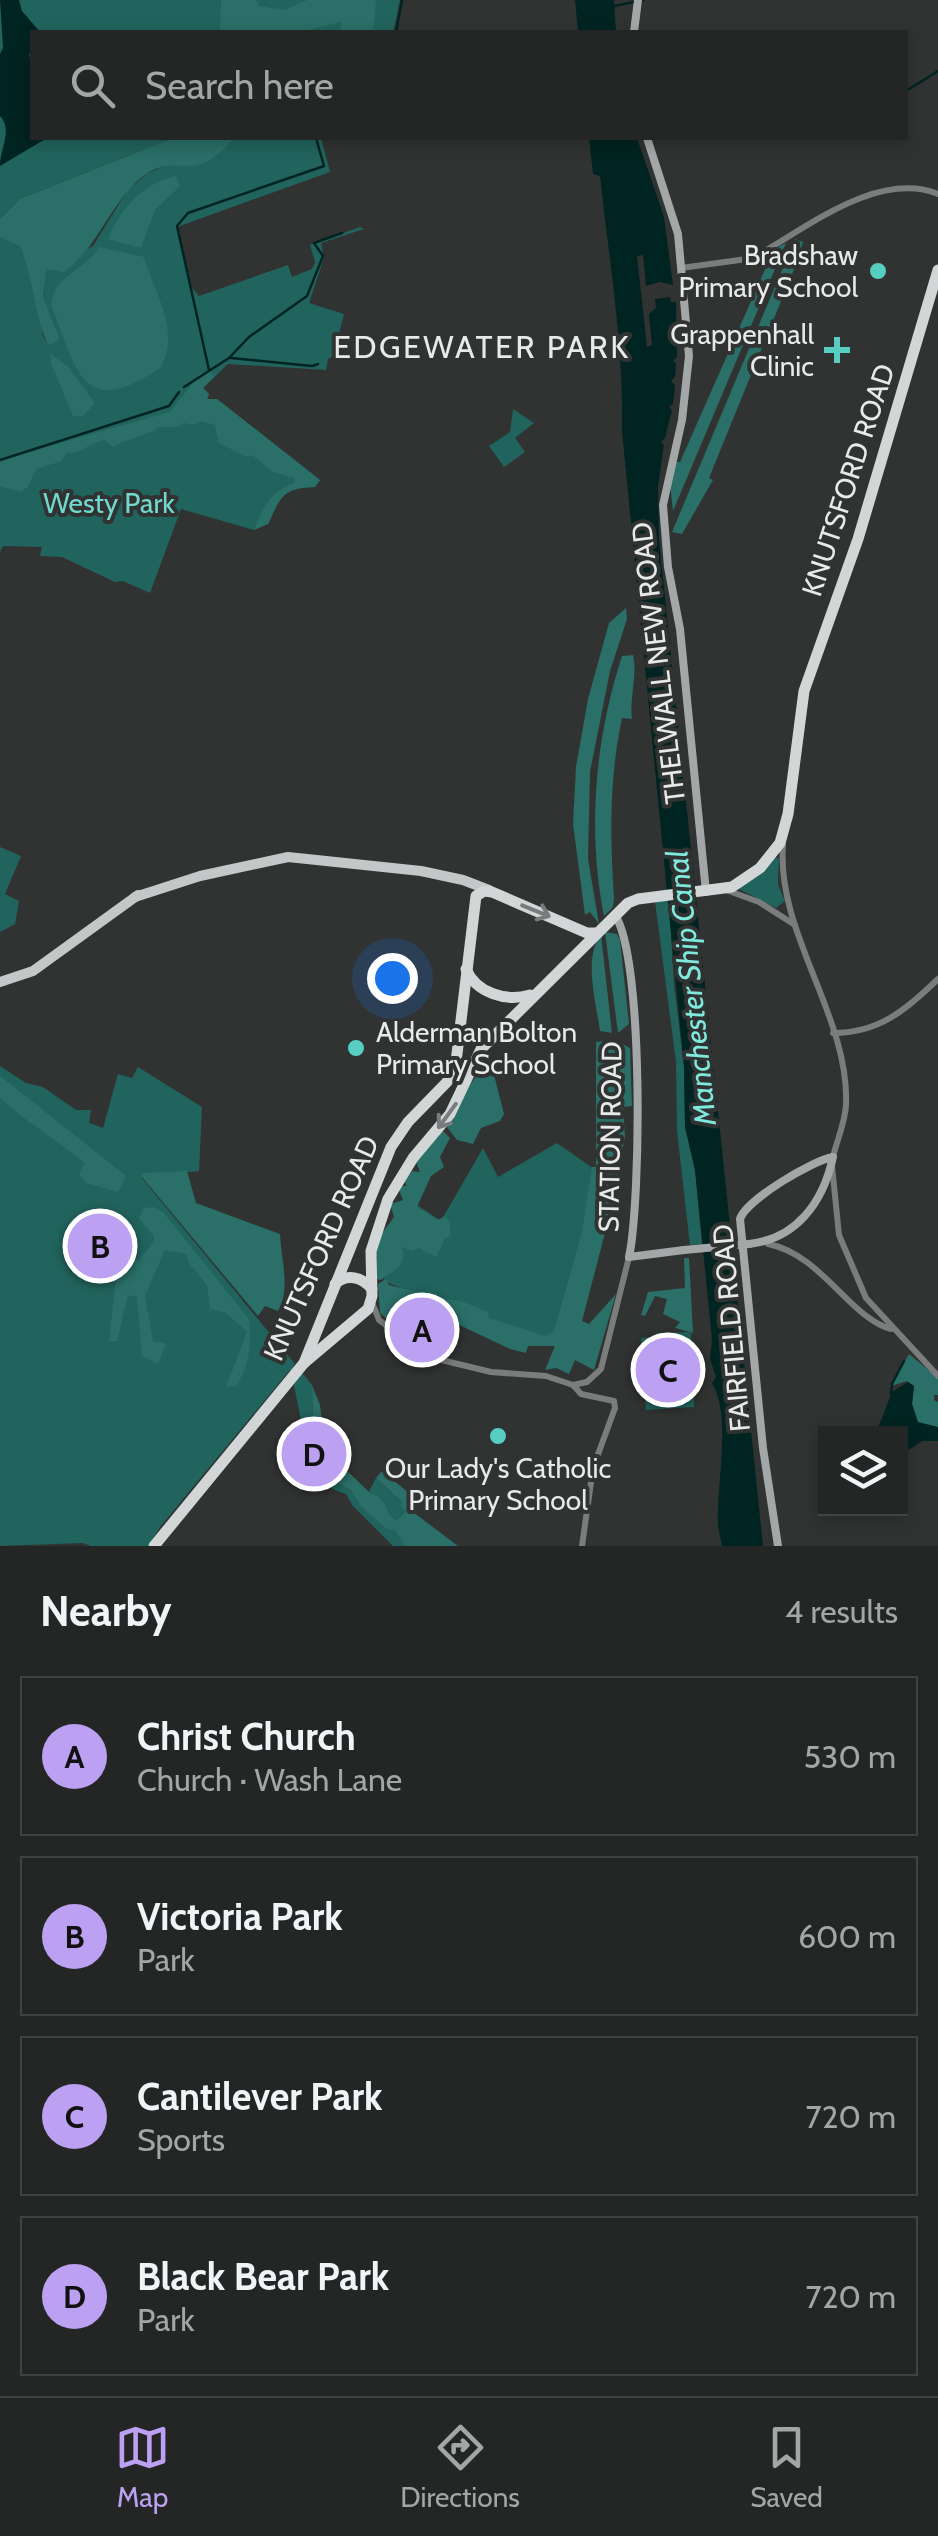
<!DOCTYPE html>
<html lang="en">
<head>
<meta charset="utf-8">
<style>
  :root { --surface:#242626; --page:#303232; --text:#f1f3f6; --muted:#a3a5a7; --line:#414343; --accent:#bca0f2 }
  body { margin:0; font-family:Cabin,sans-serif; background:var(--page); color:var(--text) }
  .controls { position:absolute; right:30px; bottom:30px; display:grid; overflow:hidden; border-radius:0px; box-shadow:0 5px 15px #0003 }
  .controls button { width:90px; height:90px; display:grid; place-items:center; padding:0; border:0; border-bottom:2px solid var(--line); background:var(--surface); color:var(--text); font:50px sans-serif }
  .you { position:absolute; left:392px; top:978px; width:35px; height:35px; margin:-25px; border:8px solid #fff; border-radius:50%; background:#1a73e8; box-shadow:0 0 0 15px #1a73e833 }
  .badge { display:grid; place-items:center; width:65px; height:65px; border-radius:50%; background:var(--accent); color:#111; font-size:32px; font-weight:700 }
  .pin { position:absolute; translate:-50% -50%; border:5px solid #fff; box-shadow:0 2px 10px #0006 }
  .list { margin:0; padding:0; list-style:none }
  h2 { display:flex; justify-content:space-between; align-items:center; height:130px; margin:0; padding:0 40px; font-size:42px }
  h2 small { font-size:32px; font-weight:400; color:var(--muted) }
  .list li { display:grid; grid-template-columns:65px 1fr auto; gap:30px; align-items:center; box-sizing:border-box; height:160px; margin:0 20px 20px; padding:0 20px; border:2px solid var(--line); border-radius:0px }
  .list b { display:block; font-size:38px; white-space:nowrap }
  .list p { margin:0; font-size:32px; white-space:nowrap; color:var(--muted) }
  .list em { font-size:32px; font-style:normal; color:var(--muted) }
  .icon { flex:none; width:55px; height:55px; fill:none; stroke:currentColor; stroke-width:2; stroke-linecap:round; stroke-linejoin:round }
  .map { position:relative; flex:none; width:938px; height:1546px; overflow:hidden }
  .search { position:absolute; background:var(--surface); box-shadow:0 5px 15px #0003; left:30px; right:30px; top:30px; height:110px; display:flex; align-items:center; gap:25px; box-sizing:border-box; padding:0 35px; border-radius:0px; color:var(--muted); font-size:38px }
  .sheet { height:850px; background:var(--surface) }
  nav { display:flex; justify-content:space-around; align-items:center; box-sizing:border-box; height:140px; border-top:2px solid var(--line); background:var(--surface); font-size:28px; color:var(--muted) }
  nav a { display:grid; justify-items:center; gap:5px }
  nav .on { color:var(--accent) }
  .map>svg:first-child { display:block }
</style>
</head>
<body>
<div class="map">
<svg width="938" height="1546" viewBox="0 0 938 1546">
  <rect width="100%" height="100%" fill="#303332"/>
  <!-- green -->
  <g fill="#21645d">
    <path d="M0,0h400l-7,32h-361v106h141l-153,61 -20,20z"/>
    <path d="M237,138h84l9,34 -153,55 15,61 7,8 89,-31 4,12 20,-8 3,-7 -5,-17 50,-18 4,2 -43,14 3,15 -15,45 35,11 -5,20 4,16 -15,9 -2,11 -98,-6 -25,24 6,6 -2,5h10l103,81 -5,7c-33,1 -34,9 -47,37l-14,6 -73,-21 -31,84 -27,-12 -8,1 -53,-25 -22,-1 2,-9 -39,-1 -3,6v-315l20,10 11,24 12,65 6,10 11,-7 -17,-43 4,-28 46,-22 34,-55 21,-18 23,-10 35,-1z"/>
    <path d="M513,409l21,14 -19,15 10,14 -21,15 -15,-21 21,-14z"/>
    <path d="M0,847l21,9 -16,38 14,7 -4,23 -15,8z"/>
    <path d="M774,858h5l-1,27 7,16 -9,7 -39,-20z"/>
    <path d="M669,900l5,84 10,83 1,60 10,43 7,74 -12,1 -13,-114 -1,-69 -21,-161z"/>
    <path d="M0,1066l26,17 17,4 33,23h15l-2,13 14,5 15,-54 14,4 6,-11 64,40 -3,64 -58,6 154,187 -3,4 12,7 8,10 1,47 28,53 10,5 11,15 14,-27 25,23 5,10 -9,11 8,24h-12l-40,-40 -7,-12c-5,-2 -10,-3 -15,-6 -26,-16 -32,-91 -41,-118l-130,157 -12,19h-57l-8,-3 -83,3z"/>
    <path d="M557,1143l40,28 -37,160 -11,7 -15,-1 -151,-56 34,-76 24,16 42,-73 15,29z"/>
    <path d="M687,1332l4,1 3,74 -48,3 -5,-72 14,-1 1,-4z"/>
  </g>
  <!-- forest -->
  <g fill="#2a6f68">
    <path d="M221,0h35l3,6 26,4 22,-10h69l-3,32h-32v-10l-42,10h-79z"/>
    <path d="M173,138h64c-10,7 -20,19 -31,24 -18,10 -37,-5 -61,13 -35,26 -45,71 -81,97l-17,-3 -4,27 17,43 -11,7c-14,-25 -15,-68 -29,-99l-20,-10v-18l20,-20z"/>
    <path d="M176,176l4,10 -25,24 -14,38 -33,-9c12,-30 35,-56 68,-63z"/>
    <path d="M795,239l8,3 -6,20 -88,216 4,2 -31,54 -10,-2z"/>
    <path d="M786,243l-113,268 -3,-28 4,-21h6l94,-213z"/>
    <path d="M99,247l45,10c10,35 38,75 16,111 -80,54 -83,0 -109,-63 2,-30 34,-34 48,-58z"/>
    <path d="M50,353l18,14 27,36 -13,14 -9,-1 -22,-53z"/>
    <path d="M209,370l5,7 -11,11 6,6 -2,5h10l103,81 -5,7c-33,1 -34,10 -47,37l-14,6c9,-23 17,-39 40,-47v-5l-21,-6 -21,-17 -5,2 -28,-14 -4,-18 -15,-4 -6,4 -10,-2 -7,4h-19c-10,9 -32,12 -45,20l-9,-7c-15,3 -22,14 -38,13l-4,8 -26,8 -8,18 -8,5 -20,-6v-26l170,-48 29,-37z"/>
    <path d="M626,608l1,11 -17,52 -20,101 -2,87 11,65 -9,-12 -5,3 -12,-91 3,-57 12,-68 21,-76z"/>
    <path d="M633,655c5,20 -4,42 -1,64l-10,-1c-13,62 -12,118 -8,180l-1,9 -9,9c-17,-86 -9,-177 18,-260z"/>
    <path d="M605,932l12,2 3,6 9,84 -11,9z"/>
    <path d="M601,935l11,98 -12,-2c-4,-29 -17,-74 1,-96z"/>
    <path d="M613,1040v5l6,-3 11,6 2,58 -9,1 2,29 -14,74 -29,111 7,3 27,-30 -22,76 -19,-10 -6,14 -13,-6 -11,2 10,-24h-27l-2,7 -16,-4 -93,-44 -2,6 4,3 -16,20 -23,-21 -2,-29 8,-5 3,6 77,18 22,9 1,6 57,18 8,-5 28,-99 10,-65h4v-125z"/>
    <path d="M486,1067l7,4 11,43 -4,7 -19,7 -8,16 -16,-4 -11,-14c14,-17 22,-47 40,-59z"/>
    <path d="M0,1076l126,100 -8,16 -32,-9 -7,-9 6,-11c-28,-23 -58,-40 -85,-65z"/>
    <path d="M442,1130l8,8 -10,19 4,10 -13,9 -14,31 21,13 7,-4 5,6v14l-5,2 -9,19 -17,-9 -8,3 -9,-4c6,18 -8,23 -21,33l-5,-1 1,-22 -4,-3 2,-11 19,-26 -4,-13 13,-4 -4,-10 3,-4h5l-3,-5 8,-10 8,1 -4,-10z"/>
    <path d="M187,1171l9,32 84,31c1,25 11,55 -2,77l-13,-5 -7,10 -117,-140 3,-3z"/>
    <path d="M154,1207l9,5 85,106c5,23 1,49 -12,68l-10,1 21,-55 -21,-19 -16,-4 -3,-24 -19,-23 -1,-8 -22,-4 -20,46 8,45 13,3 -8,20 -16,-8 -5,-59 -9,-2 -11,46h-8l9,-80 21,-1 15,-19v-5l-15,-18 5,-10z"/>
    <path d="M684,1258h5l4,75 -18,-5 5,-6 -17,-8 4,-15 -12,-3 -10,20 -4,-1 7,-23 37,-4z"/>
    <path d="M909,1354l29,24v17h-4v5l4,2v25l-20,-4 -6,-19 2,-18 -7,-5 -16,5z"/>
    <path d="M312,1385l8,20 4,33 13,11 -4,8 38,37c10,2 16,12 18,21l8,6 9,-10 -5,-5v-5l-25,-23 6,-7 33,27 -2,14 45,34h-53l-10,-16 -8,-1 -26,-23 -10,-16 -10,-5 -15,-17 -13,-36z"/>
  </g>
  <!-- water -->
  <g fill="#002421">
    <path d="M0,0h19l3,11 18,21h-8v19l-3,3 3,14v70h15l-47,28c0,-17 13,-36 0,-50v-62l3,-6z"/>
    <path d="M575,0h39l2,32h-38z"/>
    <path d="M589,138h48l27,79 9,68 -13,-3 -14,4 -3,-31 -6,1 10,91 5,-2 -3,-31 7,-6 -1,-9 15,-2 1,5h5l1,55 -4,3 3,4 -1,13 -4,4 4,4 -2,19 -4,3 3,3 -7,28 -4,4 3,3 -6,41 1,54 104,1006h-41c-1,-8 -4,-15 -4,-23 -2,-37 14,-108 -6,-140l4,-6 -6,-18 2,-20 -17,-169 -10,-43 -1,-60 -62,-636c2,-85 -13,-171 -22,-255l-7,-2z"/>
    <path d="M908,1382l6,4 -2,18 6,18 20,5v14h-15c-9,3 -10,11 -22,8l-1,-15 -24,-1 16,-41z"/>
  </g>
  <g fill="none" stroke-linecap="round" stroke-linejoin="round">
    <!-- stream -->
    <g stroke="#002421" stroke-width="2.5">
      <path d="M642,0h1"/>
      <path d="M614,6l20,-4"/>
      <path d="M396,32l6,-32"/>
      <path d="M906,91l32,-20"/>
      <path d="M231,358l81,8 6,-2"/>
      <path d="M209,370l-32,-144 11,-13 136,-47 -8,-28"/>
      <path d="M184,387l45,-29 20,-21 58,-41 16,-40 -9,-13 28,-10"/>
      <path d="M0,460l169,-54 10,-14"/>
      <path d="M891,1394l1,-10 12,-23"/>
    </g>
    <!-- tertiary -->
    <g stroke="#7b7d7d" stroke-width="6">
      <path d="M681,268l66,-9 16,-7c50,-29 117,-81 175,-58"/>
      <path d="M783,845c-7,88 67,172 63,260 -1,18 -9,35 -13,52"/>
      <path d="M726,890l33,12 36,23"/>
      <path d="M833,1033c46,0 73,-23 105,-54"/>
      <path d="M832,1166l7,69 27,63 72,78"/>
      <path d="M768,1244c53,10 83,75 123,85"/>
      <path d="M373,1305l6,15 50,37 62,15 55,4 27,9 8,9 33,7 1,7 -22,60 -11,78"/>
      <path d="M573,1385l14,-3 14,-13 28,-112"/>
    </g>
    <!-- secondary -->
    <g stroke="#a4a7a7" stroke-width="8">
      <path d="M634,32l4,-32"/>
      <path d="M647,138l31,96 11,122 -7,64 -19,85 5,62 12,62 26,263"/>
      <path d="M615,915c29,44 26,285 14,342l55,-7"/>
      <path d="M749,1244c47,-5 74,-41 84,-87 -20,3 -87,43 -93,62l23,229 15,98"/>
    </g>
    <!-- primary -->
    <g stroke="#c4c7c7" stroke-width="10">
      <path d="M135,897l65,-21 88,-19 133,14 42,9 26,10"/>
      <path d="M0,982l33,-11 105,-76"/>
    </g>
    <!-- trunk -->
    <g stroke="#d2d6d6" stroke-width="11">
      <path d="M466,969c10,24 40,33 64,26"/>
      <path d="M335,1284c12,-11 27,-7 37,5"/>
      <path d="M304,1363l64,-54 4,-13 -1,-45 17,-52 25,-41 37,-44 31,-65 147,-146 10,-4 94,-12 28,-19 20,-25 8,-29 16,-123 54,-152 80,-269"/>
      <path d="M154,1546l150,-183 87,-216 17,-25 39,-40 9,-20 20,-166 8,-5 8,1 95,41h10"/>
    </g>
    <!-- secondary-bridge -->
    <path stroke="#a4a7a7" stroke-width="8" d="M684,1250l65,-6"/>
  </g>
  <!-- one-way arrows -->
  <defs><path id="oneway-shaft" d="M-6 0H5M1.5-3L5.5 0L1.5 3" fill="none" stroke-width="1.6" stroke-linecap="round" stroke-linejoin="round" transform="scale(2.5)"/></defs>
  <g stroke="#797c7c">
    <use href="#oneway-shaft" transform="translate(536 911) rotate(22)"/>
    <use href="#oneway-shaft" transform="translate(447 1116) rotate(126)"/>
  </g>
  <!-- markers -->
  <g fill="#57cec2" stroke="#303332" stroke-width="4">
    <circle cx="878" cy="271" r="10"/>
    <path d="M832 335h10v10h10v10h-10v10h-10v-10h-10v-10h10z"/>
    <circle cx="356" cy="1048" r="10"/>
    <circle cx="498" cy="1436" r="10"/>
  </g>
  <g text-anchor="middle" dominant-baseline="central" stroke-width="8" stroke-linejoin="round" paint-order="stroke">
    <!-- poi labels -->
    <g font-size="28" fill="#e7eae9" stroke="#303332" text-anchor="end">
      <text x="858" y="255">Bradshaw<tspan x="858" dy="32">Primary School</tspan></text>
      <text x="814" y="334">Grappenhall<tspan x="814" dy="32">Clinic</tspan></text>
      <text x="376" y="1032" text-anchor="start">Alderman Bolton<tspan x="376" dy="32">Primary School</tspan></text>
      <text x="498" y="1468" text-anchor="middle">Our Lady's Catholic<tspan x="498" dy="32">Primary School</tspan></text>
    </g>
    <!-- street labels -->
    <g font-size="28" fill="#e7eae9" stroke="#303332">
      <text transform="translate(848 480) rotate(-72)">KNUTSFORD ROAD</text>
      <text transform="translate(658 663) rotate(-97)">THELWALL NEW ROAD</text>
      <text transform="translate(610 1137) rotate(-89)">STATION ROAD</text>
      <text transform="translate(321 1248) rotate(-66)">KNUTSFORD ROAD</text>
      <text transform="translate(731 1328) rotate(-95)">FAIRFIELD ROAD</text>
    </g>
    <!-- park labels -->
    <g font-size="28" fill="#70d9ce" stroke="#303332">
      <text x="109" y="503">Westy Park</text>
    </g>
    <!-- water labels -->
    <g font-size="30" font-style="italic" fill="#80e9dd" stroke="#303332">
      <text transform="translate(691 988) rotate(-96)">Manchester Ship Canal</text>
    </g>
    <!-- quarter labels -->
    <g font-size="32" letter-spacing="2.5" fill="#e7eae9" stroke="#303332">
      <text x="482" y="346">EDGEWATER PARK</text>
    </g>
  </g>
</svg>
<div class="controls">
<button><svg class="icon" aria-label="layers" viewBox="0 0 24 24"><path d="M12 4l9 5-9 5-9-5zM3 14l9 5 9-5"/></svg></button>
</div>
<div class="you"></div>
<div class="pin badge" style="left:422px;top:1330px">A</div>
<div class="pin badge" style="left:100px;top:1246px">B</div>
<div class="pin badge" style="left:668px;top:1370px">C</div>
<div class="pin badge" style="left:314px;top:1454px">D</div>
<div class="search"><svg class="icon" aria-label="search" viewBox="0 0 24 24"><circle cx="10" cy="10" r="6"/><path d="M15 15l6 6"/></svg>Search here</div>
</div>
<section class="sheet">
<h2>Nearby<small>4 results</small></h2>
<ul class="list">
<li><span class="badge">A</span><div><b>Christ Church</b><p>Church · Wash Lane</p></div><em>530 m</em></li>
<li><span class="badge">B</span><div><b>Victoria Park</b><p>Park</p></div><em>600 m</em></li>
<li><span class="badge">C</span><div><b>Cantilever Park</b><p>Sports</p></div><em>720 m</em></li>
<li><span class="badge">D</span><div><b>Black Bear Park</b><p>Park</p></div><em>720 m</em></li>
</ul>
</section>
<nav>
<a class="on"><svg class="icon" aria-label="map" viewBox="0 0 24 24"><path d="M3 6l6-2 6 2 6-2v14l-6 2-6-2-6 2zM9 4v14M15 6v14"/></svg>Map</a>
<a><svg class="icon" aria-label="directions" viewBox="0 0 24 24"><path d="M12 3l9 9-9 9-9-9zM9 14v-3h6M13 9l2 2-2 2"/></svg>Directions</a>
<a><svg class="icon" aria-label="saved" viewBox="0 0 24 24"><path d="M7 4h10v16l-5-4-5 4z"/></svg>Saved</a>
</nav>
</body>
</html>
